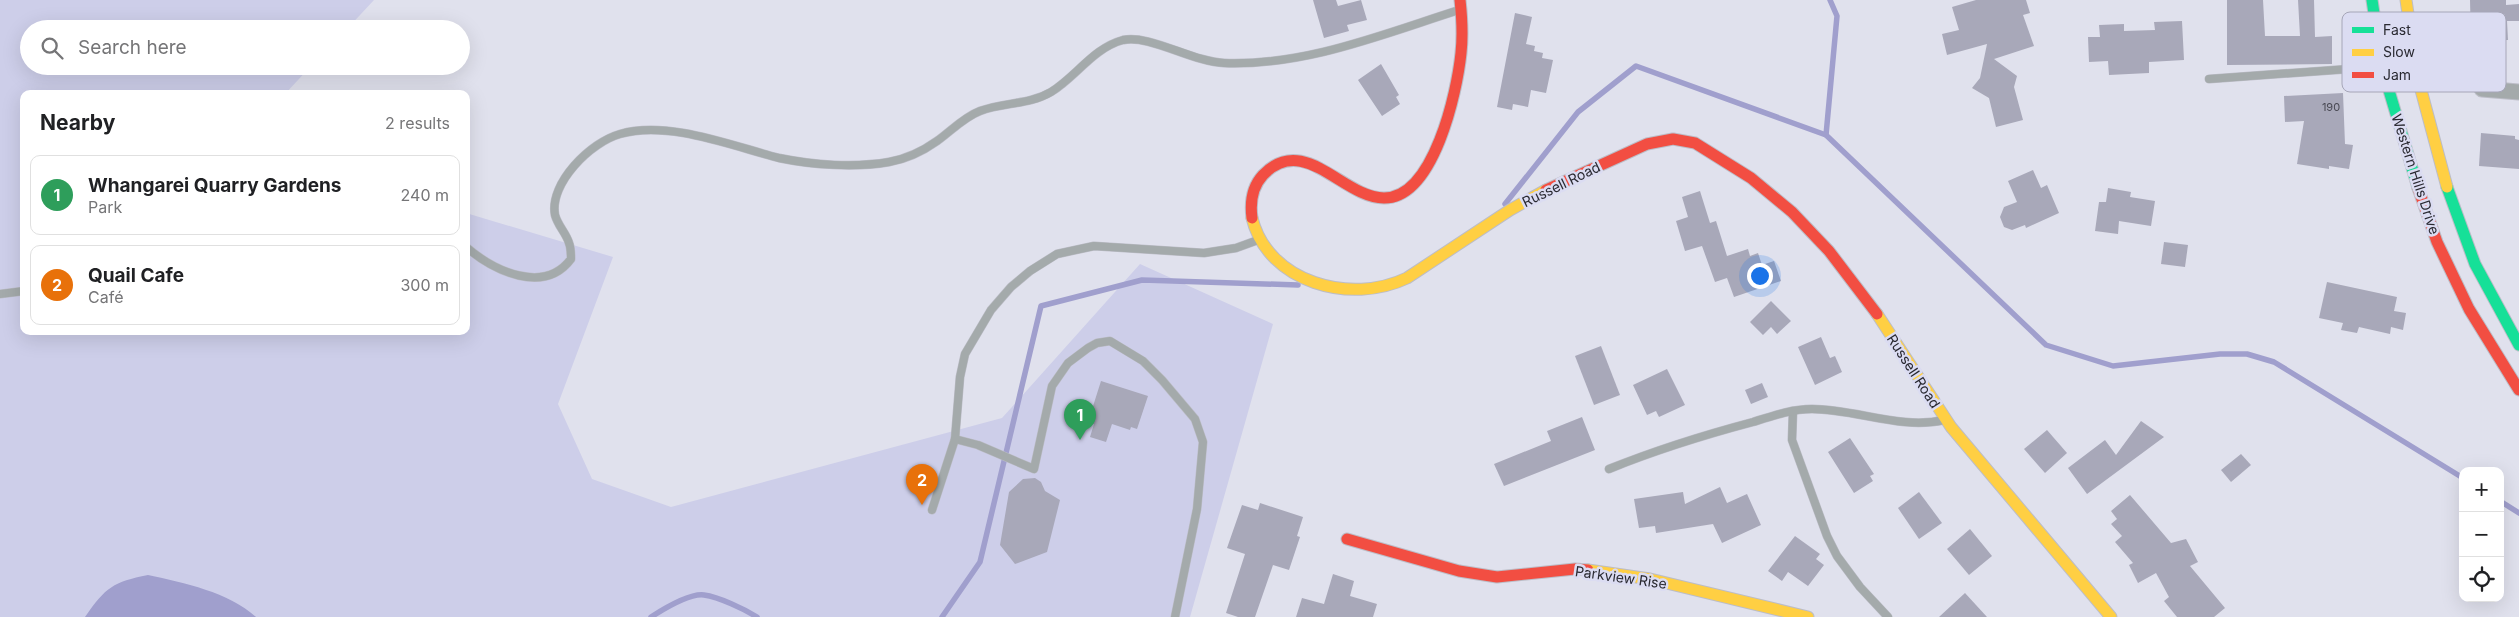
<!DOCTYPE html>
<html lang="en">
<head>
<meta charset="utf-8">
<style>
  :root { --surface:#fff; --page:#f2f2f2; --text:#202124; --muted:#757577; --line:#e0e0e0; --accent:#696973 }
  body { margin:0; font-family:Inter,sans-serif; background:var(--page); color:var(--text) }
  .controls { position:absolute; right:15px; bottom:15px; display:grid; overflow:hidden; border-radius:10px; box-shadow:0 5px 20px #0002 }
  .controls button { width:45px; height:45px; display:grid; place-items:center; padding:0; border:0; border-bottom:1px solid var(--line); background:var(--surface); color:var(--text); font:25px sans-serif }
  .you { position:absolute; left:1759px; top:275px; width:18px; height:18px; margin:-12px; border:4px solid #fff; border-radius:50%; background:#1a73e8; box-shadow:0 0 0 8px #1a73e833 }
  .badge { display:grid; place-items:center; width:32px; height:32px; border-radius:50%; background:var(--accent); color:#fff; font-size:16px; font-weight:700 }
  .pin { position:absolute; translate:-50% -41px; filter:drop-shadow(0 1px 2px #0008) }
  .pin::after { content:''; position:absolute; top:26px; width:18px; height:15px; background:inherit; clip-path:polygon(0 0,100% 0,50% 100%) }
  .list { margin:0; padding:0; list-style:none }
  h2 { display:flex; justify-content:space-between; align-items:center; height:65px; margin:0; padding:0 20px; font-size:21px }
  h2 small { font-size:16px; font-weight:400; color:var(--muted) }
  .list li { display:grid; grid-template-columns:32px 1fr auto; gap:15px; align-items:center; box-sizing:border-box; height:80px; margin:0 10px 10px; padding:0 10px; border:1px solid var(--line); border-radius:10px }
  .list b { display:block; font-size:19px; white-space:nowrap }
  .list p { margin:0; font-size:16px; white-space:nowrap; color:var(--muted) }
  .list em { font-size:16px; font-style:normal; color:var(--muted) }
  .icon { flex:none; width:28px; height:28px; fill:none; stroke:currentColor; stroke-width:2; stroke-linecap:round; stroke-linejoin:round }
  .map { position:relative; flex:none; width:2519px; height:617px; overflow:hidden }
  .search { position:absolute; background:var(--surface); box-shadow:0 5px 20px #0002; left:20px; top:20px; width:450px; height:55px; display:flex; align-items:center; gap:12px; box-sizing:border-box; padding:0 18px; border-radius:28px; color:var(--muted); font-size:19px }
  .panel { position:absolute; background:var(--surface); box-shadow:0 5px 20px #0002; left:20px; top:90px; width:450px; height:245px; border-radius:10px }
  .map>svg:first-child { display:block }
</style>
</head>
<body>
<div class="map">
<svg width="2519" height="617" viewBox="0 0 2519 617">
  <rect width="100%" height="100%" fill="#e0e1ed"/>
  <!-- green -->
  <path fill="#cdcee9" d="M0,0h374l-27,29h-318v37h282l-26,28h-261v237h442v-118l147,44 -55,147 34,75 79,28 331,-89 138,-154 133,60 -83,293h-1190z"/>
  <!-- water -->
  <path fill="#a09fcd" d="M148,575c37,8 80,17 108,42h-171c21,-30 28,-35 63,-42z"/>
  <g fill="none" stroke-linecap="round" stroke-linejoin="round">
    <!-- stream -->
    <g stroke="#a09fcd" stroke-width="5.5">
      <path d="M1826,135l11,-119 -7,-16"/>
      <path d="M1505,204l73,-92 58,-46 190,69 220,210 67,21 107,-12h27l27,8 189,116"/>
      <path d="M2500,501l19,12"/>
      <path d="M651,617c11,-7 39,-24 53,-22 15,2 40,14 53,22"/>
      <path d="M942,617l38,-55 61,-256 101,-26 156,5"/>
    </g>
  </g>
  <!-- building -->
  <g fill="#a8a8b9">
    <path d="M1313,0h23l2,6 23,-6 6,20 -20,5 2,6 -25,7z"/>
    <path d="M1976,0h50l4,13 -7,2 11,31 -40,13 23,17 -3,11 9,33 -27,7 -7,-29 -17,-10 8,-10 7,-34 -40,11 -5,-21 17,-4 -7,-23z"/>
    <path d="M2227,0h36l2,36h35l-2,-36h16l1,37 17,-1v28l-105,1z"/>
    <path d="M2470,0h36v5l13,-1v17h-12l1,19 -37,1z"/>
    <path d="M1515,13l17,4 -6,27 9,2 -1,5 9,2 -1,5 11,2 -7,33 -15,-3 -3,17 -15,-3 -1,6 -15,-3z"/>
    <path d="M2182,21l2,39 -35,2v11l-40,2 -1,-14 -19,1 -1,-25h12l-1,-12 25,-1v7l31,-1 -1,-8z"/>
    <path d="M1381,64l18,31 -3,2 4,7 -18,12 -24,-36z"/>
    <path d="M2343,93l2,51 8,1 -4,24 -20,-3v3l-32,-5 7,-43 -19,1 -1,-26z"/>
    <path d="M2481,133l34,3v3l4,1v29l-40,-3z"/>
    <path d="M2033,170l8,18 6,-3 12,28 -33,15 -1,-3 -13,5 -8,-3 -4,-10 4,-10 13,-5 -9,-21z"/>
    <path d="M2108,188l23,4 -1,5 25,4 -4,25 -32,-5 -1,13 -23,-3 4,-29h7z"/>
    <path d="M1700,191l10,32 6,-2 11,35 21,-7 2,7 8,-3 4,12 12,-4 7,20 -47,16 -7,-19 -12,4 -13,-36 -17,5 -9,-30 12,-4 -6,-20z"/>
    <path d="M2164,242l24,3 -3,22 -24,-3z"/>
    <path d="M2327,282l70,15 -3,14 12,2 -3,17 -12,-3 -1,7 -31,-7 -2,6 -16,-3 2,-7 -24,-5z"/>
    <path d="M1771,301l20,20 -14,13 -6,-7 -8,8 -13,-13z"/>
    <path d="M1821,337l9,21 5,-2 7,16 -27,13 -17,-38z"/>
    <path d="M1601,346l19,49 -26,10 -19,-49z"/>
    <path d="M1667,369l18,36 -26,12 -3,-6 -9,4 -14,-30z"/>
    <path d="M1101,381l47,15 -11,33 -6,-2 -1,3 -18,-6 -6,18 -16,-5 4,-13 -6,-2z"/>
    <path d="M1762,383l6,14 -17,7 -6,-14z"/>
    <path d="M1582,417l13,33 -91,36 -10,-22 57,-23 -4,-10z"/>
    <path d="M2141,421l23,16 -77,57 -19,-26 37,-28 11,15z"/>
    <path d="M2047,430l20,23 -22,20 -21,-24z"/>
    <path d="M1850,438l24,36 -4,2 3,5 -19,12 -26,-41z"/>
    <path d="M2241,454l10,11 -20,17 -10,-12z"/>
    <path d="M1035,478l6,4 4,9 15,9 -13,52 -32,12 -15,-19 9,-53 14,-13z"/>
    <path d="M1720,487l7,16 20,-9 14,31 -39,18 -9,-19 -57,9 -1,-7 -16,2 -5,-29 49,-7 2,12z"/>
    <path d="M1919,492l23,31 -23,16 -21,-31z"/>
    <path d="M2130,495l41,48 15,-4 12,23 -8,4 35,42 -11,9h-37l-13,-16 5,-4 -13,-24 -18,10 -9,-18 4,-2 -18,-21 7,-6 -11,-12 6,-5 -6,-8z"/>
    <path d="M1260,503l43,14 -6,19 3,1 -11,33 -16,-5 -18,52h-17l-12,-4 19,-59 -18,-6 15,-43 16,5z"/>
    <path d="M1970,529l22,27 -23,19 -22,-26z"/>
    <path d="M1795,536l25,18 -4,5 8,6 -16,21 -20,-14 -6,9 -14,-10z"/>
    <path d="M1333,574l21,7 -4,15 27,8 -4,13h-77l6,-19 22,6z"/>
    <path d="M1965,593l22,24h-48z"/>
  </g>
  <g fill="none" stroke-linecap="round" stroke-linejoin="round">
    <!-- lane casing -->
    <g stroke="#bcbdc7" stroke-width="9">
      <g id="lane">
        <path d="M2209,79l168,-12"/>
        <path d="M466,247c28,24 78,48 105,12 0,-5 0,-11 -2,-16 -3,-10 -11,-17 -14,-28 -6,-32 36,-73 65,-81 48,-14 112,12 159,24 34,7 76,10 110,4 17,-3 34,-11 48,-21 14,-10 27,-24 43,-30 24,-9 49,-6 71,-19 25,-15 42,-44 72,-52 26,-6 70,22 101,23 82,3 159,-29 235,-53"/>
        <path d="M0,294l24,-3"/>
        <path d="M1793,411l-1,29 35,96 10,20 23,31 28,30"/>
        <path d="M955,439l23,6 56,24 18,-83 16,-23 20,-15 9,-5 13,-2 33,20 19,19 33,39 8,23 -6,67 -22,108"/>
        <path d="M1609,469c47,-19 95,-34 144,-47 19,-6 39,-13 59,-13 44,0 89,21 132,11"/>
        <path d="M932,510l23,-71 5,-62 5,-23 26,-44 20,-23 19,-16 27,-17 37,-8 110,7 32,-5 22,-8"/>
      </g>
    </g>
    <!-- street casing -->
    <g stroke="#bcbdc7" stroke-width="17">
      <path id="street" d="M2482,89l37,3"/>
    </g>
    <!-- fast casing -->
    <g stroke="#bcbdc7" stroke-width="13">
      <g id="fast">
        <path d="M2372,0l10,67 36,121"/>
        <path d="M2447,187l28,77 44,81"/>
      </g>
    </g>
    <!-- slow casing -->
    <g stroke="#bcbdc7" stroke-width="13">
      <g id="slow">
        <path d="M2406,0l11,75 30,112"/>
        <path d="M1252,218c16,65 99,87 155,60l103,-68 36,-20"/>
        <path d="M1877,314l74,113 160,190"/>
        <path d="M1588,570l62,9 158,38"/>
      </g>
    </g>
    <!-- jam casing -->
    <g stroke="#bcbdc7" stroke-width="13">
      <g id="jam">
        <path d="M2418,188l19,54 32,67 50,81"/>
        <path d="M1546,190l101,-46 26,-5 22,4 56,35 41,34 37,39 48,63"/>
        <path d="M1252,218c-2,-15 0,-31 11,-43 41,-43 80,23 121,23 50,0 73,-106 77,-145 2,-18 1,-35 -1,-53"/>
        <path d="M1347,539l112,32 38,6 78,-8 13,1"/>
      </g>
    </g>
    <!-- lane -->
    <use href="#lane" stroke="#a4aaab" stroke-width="8"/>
    <!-- street -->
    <use href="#street" stroke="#a4aaab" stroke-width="15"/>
    <!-- fast -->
    <use href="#fast" stroke="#16e098" stroke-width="11"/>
    <!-- slow -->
    <use href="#slow" stroke="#ffcf43" stroke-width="11"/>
    <!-- jam -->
    <use href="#jam" stroke="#f24e42" stroke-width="11"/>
  </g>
  <g text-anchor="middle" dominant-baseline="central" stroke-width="5" stroke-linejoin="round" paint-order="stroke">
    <!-- number labels -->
    <g font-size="11" fill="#494953">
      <text x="2331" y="107">190</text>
    </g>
    <!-- street labels -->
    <g font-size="14" fill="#292931" stroke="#dbdcf2">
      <text transform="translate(2416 174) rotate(72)">Western Hills Drive</text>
      <text transform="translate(1561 184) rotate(-26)">Russell Road</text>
      <text transform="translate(1914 371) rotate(57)">Russell Road</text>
      <text transform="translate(1621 577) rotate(8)">Parkview Rise</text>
    </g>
  </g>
  <!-- legend -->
  <rect x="2342" y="12" width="164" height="80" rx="8" fill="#dbdcf2" stroke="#a6a6b8" stroke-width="1"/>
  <rect x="2352" y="27" width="22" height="6" fill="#16e098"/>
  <rect x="2352" y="49" width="22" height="7" fill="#ffcf43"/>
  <rect x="2352" y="72" width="22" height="6" fill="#f24e42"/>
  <g font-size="14" fill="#292931">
    <text x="2383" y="35">Fast</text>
    <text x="2383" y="57">Slow</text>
    <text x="2383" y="80">Jam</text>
  </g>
</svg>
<div class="controls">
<button>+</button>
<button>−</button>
<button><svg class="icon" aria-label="locate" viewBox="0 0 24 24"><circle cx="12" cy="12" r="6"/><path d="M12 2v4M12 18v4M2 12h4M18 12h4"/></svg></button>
</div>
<div class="you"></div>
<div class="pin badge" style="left:1080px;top:440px;background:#2e9e5b">1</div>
<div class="pin badge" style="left:922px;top:505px;background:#e8710a">2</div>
<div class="search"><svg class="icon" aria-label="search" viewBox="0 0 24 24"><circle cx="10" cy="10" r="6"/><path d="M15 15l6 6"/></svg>Search here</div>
<section class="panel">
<h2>Nearby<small>2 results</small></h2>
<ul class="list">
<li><span class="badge" style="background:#2e9e5b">1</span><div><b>Whangarei Quarry Gardens</b><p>Park</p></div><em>240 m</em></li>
<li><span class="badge" style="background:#e8710a">2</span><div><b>Quail Cafe</b><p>Café</p></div><em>300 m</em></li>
</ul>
</section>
</div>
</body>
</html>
